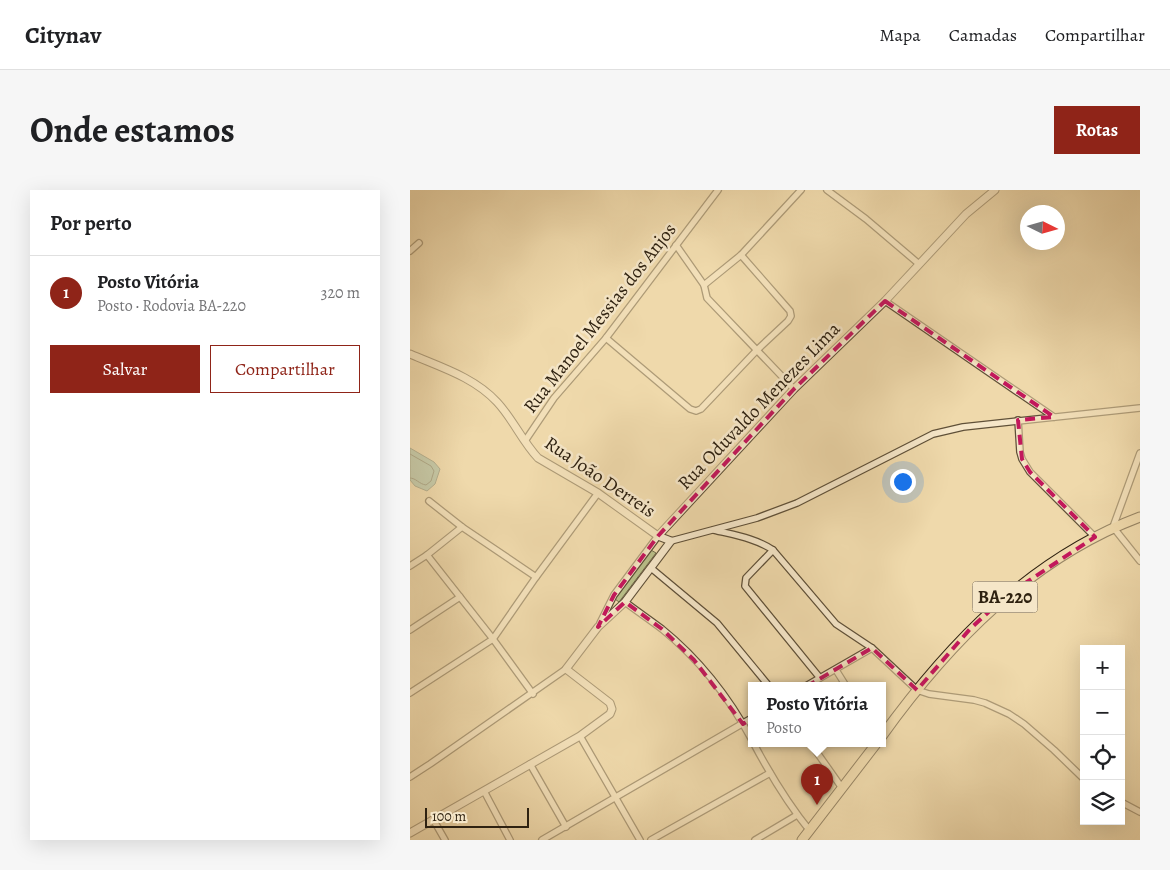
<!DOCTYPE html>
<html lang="pt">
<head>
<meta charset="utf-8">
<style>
  :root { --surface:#fff; --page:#f6f6f6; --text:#202124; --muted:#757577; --line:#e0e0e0; --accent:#8f2418 }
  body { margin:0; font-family:Alegreya,serif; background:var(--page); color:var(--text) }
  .controls { position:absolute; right:15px; bottom:15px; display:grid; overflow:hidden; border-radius:0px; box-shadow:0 5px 20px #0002 }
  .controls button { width:45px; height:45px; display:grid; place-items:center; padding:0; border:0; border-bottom:1px solid var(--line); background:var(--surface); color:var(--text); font:25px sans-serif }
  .compass { position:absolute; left:610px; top:15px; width:45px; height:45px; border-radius:50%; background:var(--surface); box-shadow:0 5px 20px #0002; rotate:95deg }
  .scale { position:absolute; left:15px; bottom:12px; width:104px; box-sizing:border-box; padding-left:5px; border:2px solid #2f2211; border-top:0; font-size:14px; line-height:18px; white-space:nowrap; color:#2f2211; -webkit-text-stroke:4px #f5e6c8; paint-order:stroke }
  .you { position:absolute; left:492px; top:291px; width:18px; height:18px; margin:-12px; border:4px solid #fff; border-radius:50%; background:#1a73e8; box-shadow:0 0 0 8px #1a73e833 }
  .badge { display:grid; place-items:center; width:32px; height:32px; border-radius:50%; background:var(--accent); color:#fff; font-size:16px; font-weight:700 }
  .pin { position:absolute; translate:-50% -41px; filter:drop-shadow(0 1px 2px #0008) }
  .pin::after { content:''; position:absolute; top:26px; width:18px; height:15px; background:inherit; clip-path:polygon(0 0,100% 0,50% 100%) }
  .popup { position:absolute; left:338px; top:492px; width:138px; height:65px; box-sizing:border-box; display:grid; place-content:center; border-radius:0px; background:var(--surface); filter:drop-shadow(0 1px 4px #0005); font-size:16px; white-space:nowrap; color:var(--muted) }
  .popup b { font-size:19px; color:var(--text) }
  .popup::after { content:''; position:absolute; left:50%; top:100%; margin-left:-10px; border:10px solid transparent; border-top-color:var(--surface) }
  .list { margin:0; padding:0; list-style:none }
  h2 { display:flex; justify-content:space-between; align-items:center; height:65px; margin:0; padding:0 20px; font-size:21px }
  h2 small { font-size:16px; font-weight:400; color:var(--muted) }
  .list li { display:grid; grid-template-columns:32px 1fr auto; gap:15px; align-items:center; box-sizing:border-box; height:75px; padding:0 20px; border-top:1px solid var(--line) }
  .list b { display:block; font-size:19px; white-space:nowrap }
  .list p { margin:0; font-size:16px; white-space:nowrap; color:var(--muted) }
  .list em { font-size:16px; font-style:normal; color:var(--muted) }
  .actions { display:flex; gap:10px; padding:15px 20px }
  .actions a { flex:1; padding:11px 0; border:1px solid var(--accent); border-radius:0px; text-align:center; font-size:18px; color:var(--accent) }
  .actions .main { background:var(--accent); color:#fff }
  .icon { flex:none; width:28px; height:28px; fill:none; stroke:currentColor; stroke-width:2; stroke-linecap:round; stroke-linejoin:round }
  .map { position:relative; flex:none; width:730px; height:650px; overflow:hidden; border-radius:0px }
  header { display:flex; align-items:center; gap:30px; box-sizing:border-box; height:70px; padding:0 25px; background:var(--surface); border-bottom:1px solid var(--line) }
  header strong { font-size:24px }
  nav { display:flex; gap:28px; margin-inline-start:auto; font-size:18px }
  .intro { display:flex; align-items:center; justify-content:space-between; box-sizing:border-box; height:120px; padding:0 30px }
  h1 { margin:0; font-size:35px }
  .button { padding:12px 22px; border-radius:0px; background:var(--accent); color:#fff; font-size:18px; font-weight:700 }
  main { display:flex; gap:30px; padding:0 30px }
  aside { flex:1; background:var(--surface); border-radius:0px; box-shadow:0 5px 20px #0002 }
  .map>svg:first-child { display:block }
</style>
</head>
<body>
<header>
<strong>Citynav</strong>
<nav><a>Mapa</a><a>Camadas</a><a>Compartilhar</a></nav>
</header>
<div class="intro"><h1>Onde estamos</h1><a class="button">Rotas</a></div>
<main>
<aside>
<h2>Por perto<small></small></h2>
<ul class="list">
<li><span class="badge">1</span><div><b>Posto Vitória</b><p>Posto · Rodovia BA-220</p></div><em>320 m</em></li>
</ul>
<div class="actions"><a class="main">Salvar</a><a>Compartilhar</a></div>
</aside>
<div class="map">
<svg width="730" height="650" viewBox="0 0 730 650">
  <rect width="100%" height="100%" fill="#efd9ab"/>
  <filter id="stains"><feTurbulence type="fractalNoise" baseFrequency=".004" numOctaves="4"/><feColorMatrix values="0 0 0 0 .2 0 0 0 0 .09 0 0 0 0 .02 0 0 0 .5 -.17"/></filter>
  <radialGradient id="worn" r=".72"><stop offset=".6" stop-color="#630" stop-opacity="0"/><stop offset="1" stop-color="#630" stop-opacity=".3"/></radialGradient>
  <!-- green -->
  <path fill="#b9bf89" stroke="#74704d" d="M241,360l5,3 -37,49 -4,-3z"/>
  <!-- water -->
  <path fill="#9abaa7" stroke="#6f7d6b" d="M0,258l24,14 6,7 -5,15 -8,7 -12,-5 -5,-6z"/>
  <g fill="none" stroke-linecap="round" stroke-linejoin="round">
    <!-- shore -->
    <path stroke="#646e5c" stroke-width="1" d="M0,264l21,12 3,5 -3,10 -5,4c-7,-1 -10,-7 -16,-7"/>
    <!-- minor casing -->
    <g stroke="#5f5038" stroke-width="8">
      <g id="minor">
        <path d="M417,0l39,29 53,45"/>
        <path d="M266,55l28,40 3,13 87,91"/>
        <path d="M0,61l9,-8"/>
        <path d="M294,95l37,-30 60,-65"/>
        <path d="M475,111l169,116"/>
        <path d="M196,148l84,71 6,2 5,-2 56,-59 31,-29 3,-5 -1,-5 -49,-56"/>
        <path d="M608,230l2,32 2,7 8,13 65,65"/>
        <path d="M115,251l29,-43 52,-60 112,-148"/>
        <path d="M730,263l-27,74 27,34"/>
        <path d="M19,311l33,26 74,50"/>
        <path d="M304,340c20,5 41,8 59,20l63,74 36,24 45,42 12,4 45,6 11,3 24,11 15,10 30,26 30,29"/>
        <path d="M261,351l86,-23 40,-15 136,-69 30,-7 177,-19"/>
        <path d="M363,360l-27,28 -1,8 75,92"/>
        <path d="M17,365l66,84 40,55"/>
        <path d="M0,376l17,-11 35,-28"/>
        <path d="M241,378l66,55 52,63"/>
        <path d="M215,412c12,9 25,18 37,27 37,30 68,70 90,111"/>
        <path d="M190,433l14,-28 44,-59"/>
        <path d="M0,440l50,-33"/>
        <path d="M426,480l10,16"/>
        <path d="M396,496l66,-38"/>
        <path d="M0,503l83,-54 43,-62 62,-84"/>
        <path d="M170,546l60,104"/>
        <path d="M344,554c16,30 34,60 56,87"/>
        <path d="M401,554l31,44"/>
        <path d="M120,574l36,63"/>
        <path d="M0,587l20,-13 136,-95"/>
        <path d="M74,601l26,49"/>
        <path d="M711,612l19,10"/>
        <path d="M23,629l12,21"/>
        <path d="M132,650l210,-122"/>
        <path d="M241,650l119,-67"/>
        <path d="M345,650l42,-25"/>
      </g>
    </g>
    <!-- tertiary casing -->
    <g stroke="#5f5038" stroke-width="9">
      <g id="tertiary">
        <path d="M0,164c30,13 64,23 87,48 16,17 25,39 41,56l60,35 60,43 13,5 -46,61 -27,25 -32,42 44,34 2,6 -2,5 -30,22 -170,97"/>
        <path d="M248,346l136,-147 91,-88 81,-87 29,-24"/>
      </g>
    </g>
    <!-- primary casing -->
    <g stroke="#2f2211" stroke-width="11">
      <g id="primary">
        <path d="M472,546c67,-93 149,-178 258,-219"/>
        <path d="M392,650l74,-96"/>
      </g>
    </g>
    <!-- minor -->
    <use href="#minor" stroke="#f5e6c8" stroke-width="5.5"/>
    <!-- tertiary -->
    <use href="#tertiary" stroke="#f5e6c8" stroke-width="7"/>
    <!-- primary -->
    <use href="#primary" stroke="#efd9ab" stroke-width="9"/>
  </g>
  <!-- marked area -->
  <path d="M0 0H730V650H0ZM475,111l169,116 -36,3 4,39 8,13 65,65 -88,58 -37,34 -53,61 -45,-42 -129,76 -49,-64 -32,-31 -37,-27 -27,25 16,-32 44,-59 136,-147z" fill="#efd9ab" fill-opacity=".55" fill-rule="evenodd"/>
  <path fill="none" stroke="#c2185b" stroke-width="4" stroke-dasharray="10 6" stroke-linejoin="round" d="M475,111l169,116 -36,3 4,39 8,13 65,65 -88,58 -37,34 -53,61 -45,-42 -129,76 -49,-64 -32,-31 -37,-27 -27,25 16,-32 44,-59 136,-147z"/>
  <g text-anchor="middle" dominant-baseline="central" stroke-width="5" stroke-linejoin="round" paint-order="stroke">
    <!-- shield labels -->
    <rect fill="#f5e6c8" stroke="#6a5d48" stroke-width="1" x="562.5" y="391.5" width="65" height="31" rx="4"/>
    <g font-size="18" font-weight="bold" fill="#2f2211">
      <text x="595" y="407">BA-220</text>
    </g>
    <!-- street labels -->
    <g font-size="19" fill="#2f2211" stroke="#f5e6c8">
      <text transform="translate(190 128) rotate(-52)">Rua Manoel Messias dos Anjos</text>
      <text transform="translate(349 216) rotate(-46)">Rua Oduvaldo Menezes Lima</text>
      <text transform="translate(190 287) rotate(34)">Rua João Derreis</text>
    </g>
  </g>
  <rect width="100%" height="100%" filter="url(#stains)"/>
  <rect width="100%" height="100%" fill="url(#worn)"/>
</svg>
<div class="controls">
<button>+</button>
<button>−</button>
<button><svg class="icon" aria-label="locate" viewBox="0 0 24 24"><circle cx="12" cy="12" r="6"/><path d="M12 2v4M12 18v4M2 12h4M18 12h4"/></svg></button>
<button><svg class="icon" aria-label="layers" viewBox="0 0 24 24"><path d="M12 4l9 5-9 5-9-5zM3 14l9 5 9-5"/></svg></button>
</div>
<svg class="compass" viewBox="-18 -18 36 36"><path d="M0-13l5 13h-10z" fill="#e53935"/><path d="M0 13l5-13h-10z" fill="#757577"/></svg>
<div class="scale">100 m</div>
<div class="you"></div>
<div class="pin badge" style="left:407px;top:615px">1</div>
<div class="popup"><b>Posto Vitória</b>Posto</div>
</div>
</main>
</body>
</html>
